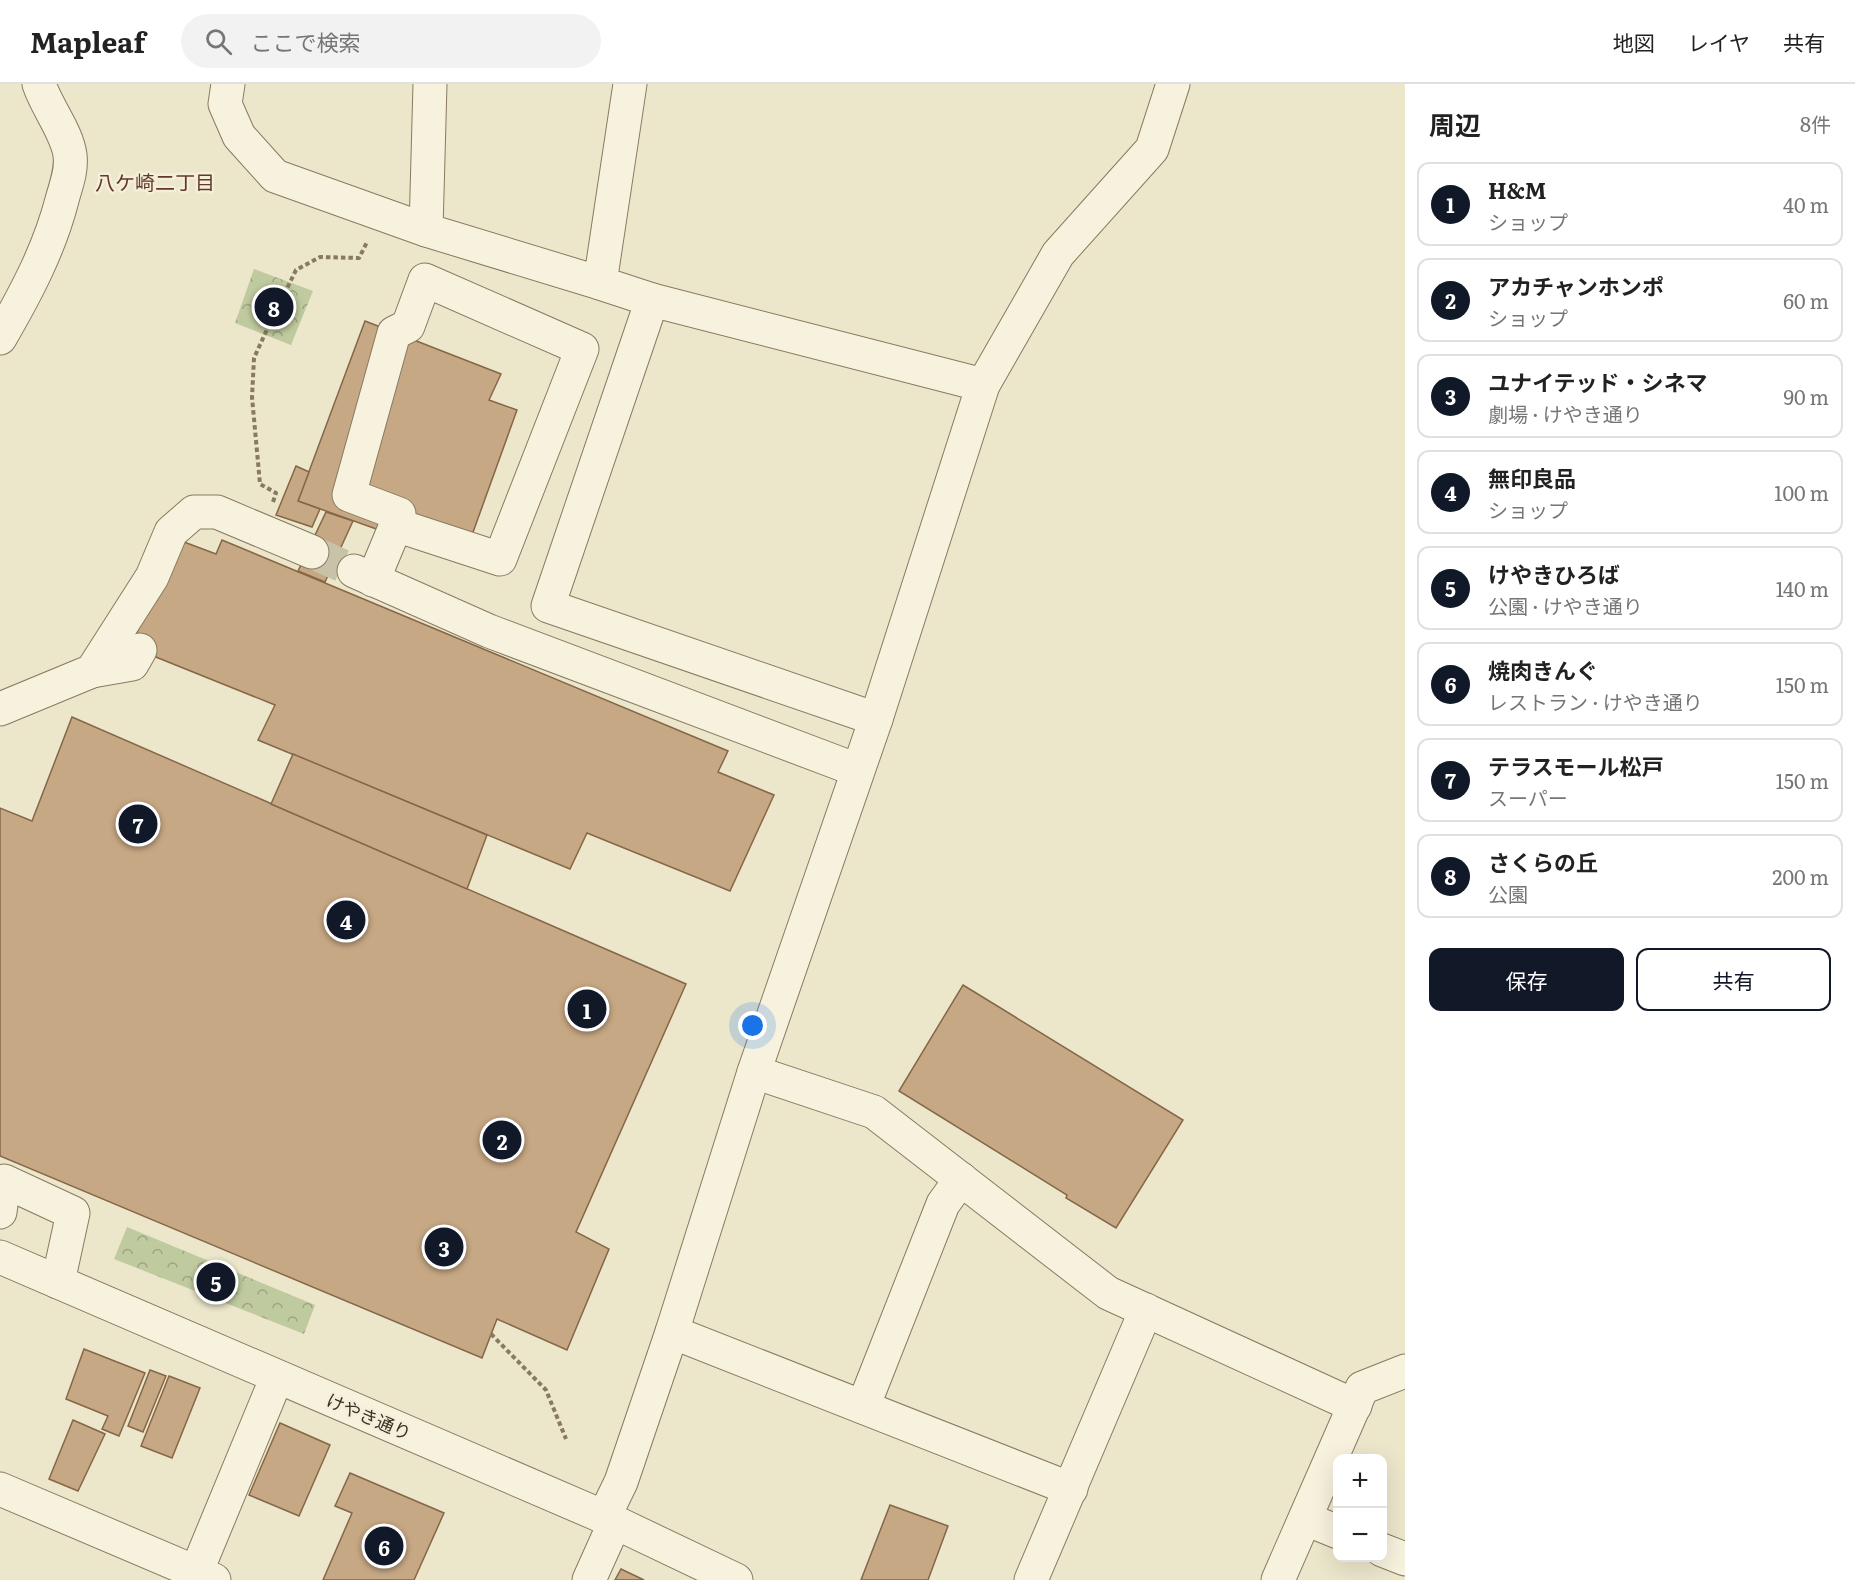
<!DOCTYPE html>
<html lang="ja">
<head>
<meta charset="utf-8">
<style>
  :root { --surface:#fff; --page:#f2f2f2; --text:#222; --muted:#767676; --line:#e0e0e0; --accent:#111827 }
  body { margin:0; font-family:Literata,"Noto Sans JP",serif; background:var(--page); color:var(--text) }
  .controls { position:absolute; right:18px; bottom:18px; display:grid; overflow:hidden; border-radius:12px; box-shadow:0 6px 24px #0002 }
  .controls button { width:54px; height:54px; display:grid; place-items:center; padding:0; border:0; border-bottom:2px solid var(--line); background:var(--surface); color:var(--text); font:30px sans-serif }
  .you { position:absolute; left:753px; top:942px; width:21px; height:21px; margin:-15px; border:4px solid #fff; border-radius:50%; background:#1a73e8; box-shadow:0 0 0 9px #1a73e833 }
  .badge { display:grid; place-items:center; width:39px; height:39px; border-radius:50%; background:var(--accent); color:#fff; font-size:20px; font-weight:700 }
  .pin { position:absolute; translate:-50% -50%; border:3px solid #fff; box-shadow:0 2px 6px #0006 }
  .list { margin:0; padding:0; list-style:none }
  h2 { display:flex; justify-content:space-between; align-items:center; height:78px; margin:0; padding:0 24px; font-size:26px }
  h2 small { font-size:20px; font-weight:400; color:var(--muted) }
  .list li { display:grid; grid-template-columns:39px 1fr auto; gap:18px; align-items:center; box-sizing:border-box; height:84px; margin:0 12px 12px; padding:0 12px; border:2px solid var(--line); border-radius:12px }
  .list b { display:block; font-size:22px; white-space:nowrap }
  .list p { margin:0; font-size:20px; white-space:nowrap; color:var(--muted) }
  .list em { font-size:20px; font-style:normal; color:var(--muted) }
  .actions { display:flex; gap:12px; padding:18px 24px }
  .actions a { flex:1; padding:14px 0; border:2px solid var(--accent); border-radius:12px; text-align:center; font-size:21px; color:var(--accent) }
  .actions .main { background:var(--accent); color:#fff }
  .icon { flex:none; width:33px; height:33px; fill:none; stroke:currentColor; stroke-width:2; stroke-linecap:round; stroke-linejoin:round }
  .map { position:relative; flex:none; width:1405px; height:1496px; overflow:hidden }
  header { display:flex; align-items:center; gap:36px; box-sizing:border-box; height:84px; padding:0 30px; background:var(--surface); border-bottom:2px solid var(--line) }
  header strong { font-size:28px }
  nav { display:flex; gap:33px; margin-inline-start:auto; font-size:21px }
  .search { width:420px; height:54px; background:var(--page); display:flex; align-items:center; gap:15px; box-sizing:border-box; padding:0 21px; border-radius:33px; color:var(--muted); font-size:22px }
  main { display:flex }
  aside { flex:1; background:var(--surface) }
  .map>svg:first-child { display:block }
</style>
</head>
<body>
<header>
<strong>Mapleaf</strong>
<div class="search"><svg class="icon" aria-label="search" viewBox="0 0 24 24"><circle cx="10" cy="10" r="6"/><path d="M15 15l6 6"/></svg>ここで検索</div>
<nav><a>地図</a><a>レイヤ</a><a>共有</a></nav>
</header>
<main>
<div class="map">
<svg width="1405" height="1496" viewBox="0 0 1405 1496">
  <defs>
    <pattern id="forest-crowns" width="20" height="18" patternUnits="userSpaceOnUse" patternTransform="scale(1.5)"><rect width="20" height="18" fill="#c0ca9f"/><path d="M2 6a3 3 0 1 1 6 0M12 15a3 3 0 1 1 6 0" fill="none" stroke="#9da481"/></pattern>
  </defs>
  <rect width="100%" height="100%" fill="#ece6cb"/>
  <!-- forest -->
  <g fill="url(#forest-crowns)">
    <path d="M254,185l59,22 -22,54 -56,-22z"/>
    <path d="M127,1143l188,78 -11,29 -190,-75z"/>
  </g>
  <!-- building -->
  <g fill="#c7a884" stroke="#856748" stroke-width="1.5">
    <path d="M365,237l136,53 -12,26 28,10 -54,150 -165,-59z"/>
    <path d="M296,382l13,6 -11,29 22,8 -8,18 -36,-12z"/>
    <path d="M326,428l27,9 -28,61 -27,-11z"/>
    <path d="M176,455l40,15 6,-14 506,211 -10,21 56,23 -44,96 -143,-58 -17,36 -312,-129 17,-35 -144,-58z"/>
    <path d="M72,633l614,267 -110,248 33,17 -42,101 -70,-31 -15,39 -482,-202v-348l32,13z"/>
    <path d="M293,670l194,81 -20,54 -196,-85z"/>
    <path d="M963,901l220,135 -67,108 -50,-30 1,-3 -168,-104z"/>
    <path d="M84,1265l61,24 -26,63 -17,-7 6,-13 -42,-17z"/>
    <path d="M150,1286l16,6 -23,56 -15,-6z"/>
    <path d="M169,1292l31,12 -28,70 -31,-12z"/>
    <path d="M73,1336l32,14 -27,57 -29,-12z"/>
    <path d="M280,1339l50,22 -31,71 -50,-21z"/>
    <path d="M350,1389l94,40 -30,67h-91l29,-67 -17,-7z"/>
    <path d="M890,1421l58,21 -20,54h-67z"/>
    <path d="M621,1485l23,11h-29z"/>
  </g>
  <g fill="none" stroke-linecap="round" stroke-linejoin="round">
    <!-- minor-tunnel -->
    <path stroke="#c8c2a9" stroke-width="33" stroke-dasharray="33 16" stroke-linecap="butt" d="M312,468l42,19"/>
    <!-- minor casing -->
    <g stroke="#887a60" stroke-width="35">
      <g id="minor">
        <path d="M228,0l-3,20 14,32 36,40 151,54 174,53"/>
        <path d="M630,0l-30,199 52,17 -104,306 328,113"/>
        <path d="M426,146l4,-146"/>
        <path d="M652,216l331,85"/>
        <path d="M0,254c26,-45 49,-88 62,-138 4,-15 10,-29 8,-45 -3,-23 -23,-47 -31,-71"/>
        <path d="M354,487l135,60 368,139"/>
        <path d="M373,496l23,-55 104,34 82,-210 -157,-69 -17,46 -14,7 -45,162 50,19 -3,11"/>
        <path d="M92,587l40,-7 8,-14"/>
        <path d="M0,625l92,-38 60,-94 19,-45 23,-20h23l95,40"/>
        <path d="M754,988l120,40 234,181 247,113"/>
        <path d="M0,1128l4,-31 69,32 -15,69"/>
        <path d="M0,1173l604,260 132,63"/>
        <path d="M672,1248l399,157"/>
        <path d="M863,1323l80,-203 18,-25"/>
        <path d="M0,1405l214,91"/>
        <path d="M604,1433l17,-35 51,-150 82,-260 122,-353 107,-334 75,-131 94,-105 21,-65"/>
        <path d="M1306,1435l32,13"/>
        <path d="M1382,1466l23,9"/>
        <path d="M193,1496l84,-203"/>
        <path d="M589,1496l26,-58"/>
        <path d="M1031,1496l115,-270"/>
        <path d="M1278,1496l84,-192 43,-17"/>
      </g>
    </g>
    <!-- path -->
    <g stroke="#887a60" stroke-width="4" stroke-dasharray="4.5 3" stroke-linecap="butt">
      <path d="M273,418l3,-9 -16,-9 -8,-87 2,-39 15,-33 27,-55 24,-13 39,1 8,-16"/>
      <path d="M491,1250l55,56 20,49"/>
    </g>
    <!-- minor -->
    <use href="#minor" stroke="#f7f2de" stroke-width="33"/>
  </g>
  <g text-anchor="middle" dominant-baseline="central" stroke-width="5" stroke-linejoin="round" paint-order="stroke">
    <!-- street labels -->
    <g font-size="18" fill="#3a3022" stroke="#f4efda">
      <text transform="translate(369 1332) rotate(23)">けやき通り</text>
    </g>
    <!-- neighbourhood labels -->
    <g font-size="20" fill="#633925" stroke="#f4efda">
      <text x="155" y="97">八ケ崎二丁目</text>
    </g>
  </g>
</svg>
<div class="controls">
<button>+</button>
<button>−</button>
</div>
<div class="you"></div>
<div class="pin badge" style="left:587px;top:925px">1</div>
<div class="pin badge" style="left:502px;top:1056px">2</div>
<div class="pin badge" style="left:444px;top:1163px">3</div>
<div class="pin badge" style="left:346px;top:836px">4</div>
<div class="pin badge" style="left:216px;top:1198px">5</div>
<div class="pin badge" style="left:384px;top:1462px">6</div>
<div class="pin badge" style="left:138px;top:740px">7</div>
<div class="pin badge" style="left:274px;top:223px">8</div>
</div>
<aside>
<h2>周辺<small>8件</small></h2>
<ul class="list">
<li><span class="badge">1</span><div><b>H&amp;M</b><p>ショップ</p></div><em>40 m</em></li>
<li><span class="badge">2</span><div><b>アカチャンホンポ</b><p>ショップ</p></div><em>60 m</em></li>
<li><span class="badge">3</span><div><b>ユナイテッド・シネマ</b><p>劇場 · けやき通り</p></div><em>90 m</em></li>
<li><span class="badge">4</span><div><b>無印良品</b><p>ショップ</p></div><em>100 m</em></li>
<li><span class="badge">5</span><div><b>けやきひろば</b><p>公園 · けやき通り</p></div><em>140 m</em></li>
<li><span class="badge">6</span><div><b>焼肉きんぐ</b><p>レストラン · けやき通り</p></div><em>150 m</em></li>
<li><span class="badge">7</span><div><b>テラスモール松戸</b><p>スーパー</p></div><em>150 m</em></li>
<li><span class="badge">8</span><div><b>さくらの丘</b><p>公園</p></div><em>200 m</em></li>
</ul>
<div class="actions"><a class="main">保存</a><a>共有</a></div>
</aside>
</main>
</body>
</html>
